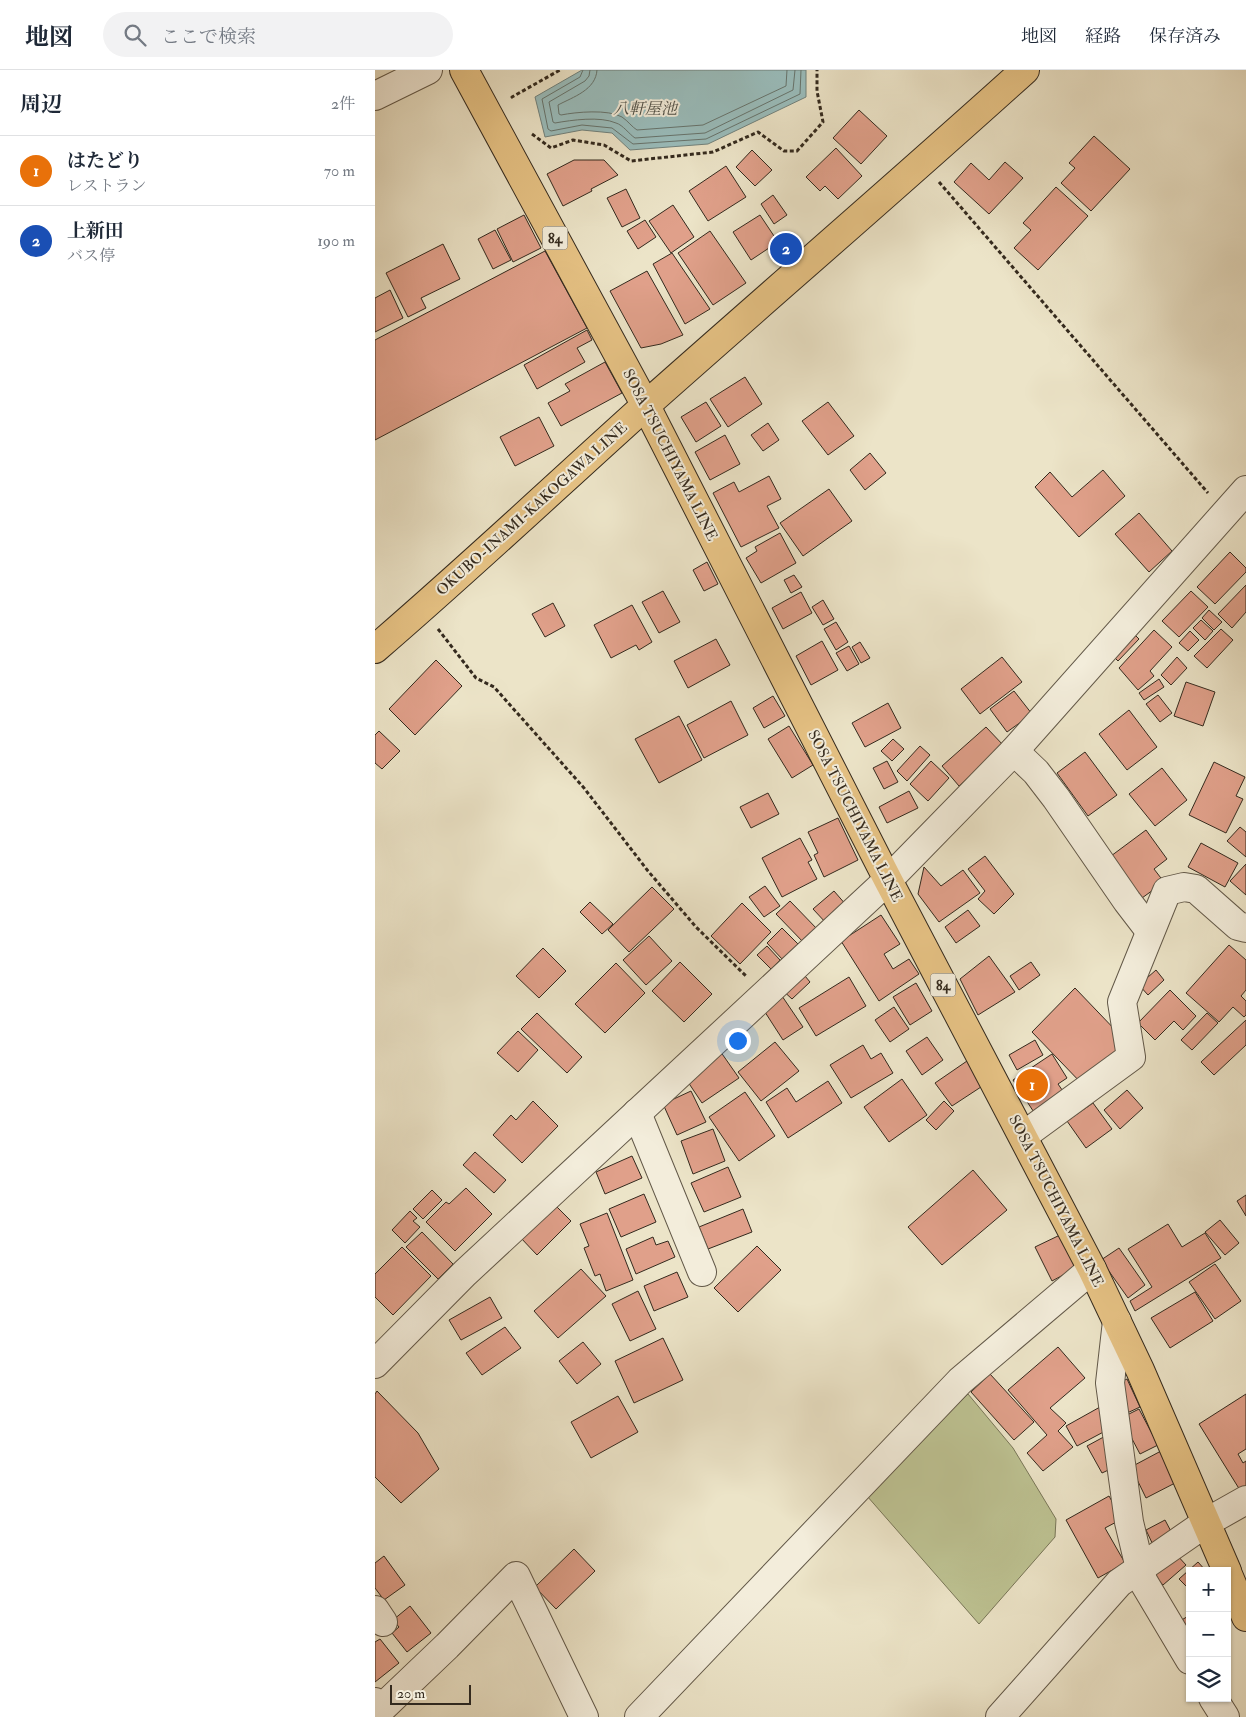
<!DOCTYPE html>
<html lang="ja">
<head>
<meta charset="utf-8">
<style>
  :root { --surface:#fff; --page:#f2f2f3; --text:#1f2937; --muted:#747a83; --line:#e0e1e3; --accent:#ea580c }
  body { margin:0; font-family:"IM FELL Double Pica","Noto Serif JP",serif; background:var(--page); color:var(--text) }
  .controls { position:absolute; right:15px; bottom:15px; display:grid; overflow:hidden; border-radius:0px; box-shadow:0 1px 4px #0004 }
  .controls button { width:45px; height:45px; display:grid; place-items:center; padding:0; border:0; border-bottom:1px solid var(--line); background:var(--surface); color:var(--text); font:25px sans-serif }
  .scale { position:absolute; left:15px; bottom:12px; width:81px; box-sizing:border-box; padding-left:5px; border:2px solid #342a1e; border-top:0; font-size:14px; line-height:18px; white-space:nowrap; color:#342a1e; -webkit-text-stroke:4px #f3eddb; paint-order:stroke }
  .you { position:absolute; left:362px; top:970px; width:18px; height:18px; margin:-12px; border:4px solid #fff; border-radius:50%; background:#1a73e8; box-shadow:0 0 0 8px #1a73e833 }
  .badge { display:grid; place-items:center; width:32px; height:32px; border-radius:50%; background:var(--accent); color:#fff; font-size:16px; font-weight:700 }
  .pin { position:absolute; translate:-50% -50%; border:2px solid #fff; box-shadow:0 1px 5px #0006 }
  .list { margin:0; padding:0; list-style:none }
  h2 { display:flex; justify-content:space-between; align-items:center; height:65px; margin:0; padding:0 20px; font-size:21px }
  h2 small { font-size:16px; font-weight:400; color:var(--muted) }
  .list li { display:grid; grid-template-columns:32px 1fr auto; gap:15px; align-items:center; box-sizing:border-box; height:70px; padding:0 20px; border-top:1px solid var(--line) }
  .list b { display:block; font-size:19px; white-space:nowrap }
  .list p { margin:0; font-size:16px; white-space:nowrap; color:var(--muted) }
  .list em { font-size:16px; font-style:normal; color:var(--muted) }
  .icon { flex:none; width:28px; height:28px; fill:none; stroke:currentColor; stroke-width:2; stroke-linecap:round; stroke-linejoin:round }
  .map { position:relative; flex:none; width:871px; height:1647px; overflow:hidden }
  header { display:flex; align-items:center; gap:30px; box-sizing:border-box; height:70px; padding:0 25px; background:var(--surface); border-bottom:1px solid var(--line) }
  header strong { font-size:24px }
  nav { display:flex; gap:28px; margin-inline-start:auto; font-size:18px }
  .search { width:350px; height:45px; background:var(--page); display:flex; align-items:center; gap:12px; box-sizing:border-box; padding:0 18px; border-radius:28px; color:var(--muted); font-size:19px }
  main { display:flex }
  aside { flex:1; background:var(--surface) }
  .map>svg:first-child { display:block }
</style>
</head>
<body>
<header>
<strong>地図</strong>
<div class="search"><svg class="icon" aria-label="search" viewBox="0 0 24 24"><circle cx="10" cy="10" r="6"/><path d="M15 15l6 6"/></svg>ここで検索</div>
<nav><a>地図</a><a>経路</a><a>保存済み</a></nav>
</header>
<main>
<aside>
<h2>周辺<small>2件</small></h2>
<ul class="list">
<li><span class="badge" style="background:#e8710a">1</span><div><b>はたどり</b><p>レストラン</p></div><em>70 m</em></li>
<li><span class="badge" style="background:#1a4fb4">2</span><div><b>上新田</b><p>バス停</p></div><em>190 m</em></li>
</ul>
</aside>
<div class="map">
<svg width="871" height="1647" viewBox="0 0 871 1647">
  <rect width="100%" height="100%" fill="#ece4c8"/>
  <filter id="stains"><feTurbulence type="fractalNoise" baseFrequency=".004" numOctaves="4"/><feColorMatrix values="0 0 0 0 .2 0 0 0 0 .09 0 0 0 0 .02 0 0 0 .5 -.17"/></filter>
  <radialGradient id="worn" r=".72"><stop offset=".6" stop-color="#630" stop-opacity="0"/><stop offset="1" stop-color="#630" stop-opacity=".3"/></radialGradient>
  <!-- green -->
  <path fill="#bdc292" stroke="#787658" d="M593,1324l45,54 43,71 -1,18 -76,87 -112,-128z"/>
  <!-- water -->
  <path fill="#9abdbc" stroke="#71827d" d="M207,0h224v27l-98,47 -78,6 -18,-17 -30,-3 -37,7 -10,-40z"/>
  <g fill="none" stroke-linecap="round" stroke-linejoin="round">
    <!-- shore -->
    <g stroke="#67746d" stroke-width="1">
      <path d="M208,0l-3,7 -38,22 6,30 3,2 31,-6 30,3 21,16 73,-5 94,-45 1,-24"/>
      <path d="M215,0l-1,6 -4,5 -36,21 4,20 2,1c17,-3 45,-7 61,0 7,2 13,11 19,15l70,-5 88,-43 2,-20"/>
      <path d="M222,0c-1,20 -24,27 -39,35l1,9 2,1c15,-3 47,-6 61,2 6,4 10,10 15,13l66,-5 83,-39 1,-16"/>
    </g>
  </g>
  <!-- building -->
  <g fill="#e0a08a" stroke="#342a1e">
    <path d="M484,40l28,26 -26,28 -28,-26z"/>
    <path d="M719,66l36,33 -39,42 -30,-28 14,-15 -6,-5z"/>
    <path d="M461,78l26,28 -24,23 -13,-13 -5,5 -14,-14z"/>
    <path d="M377,80l20,20 -17,16 -19,-19z"/>
    <path d="M199,90h30l14,15 -27,14 1,2 -29,15 -16,-32z"/>
    <path d="M630,92l18,16 -34,36 -35,-32 17,-19 18,17z"/>
    <path d="M351,96l20,31 -38,24 -19,-30z"/>
    <path d="M681,117l32,29 -50,54 -24,-22 17,-18 -8,-7z"/>
    <path d="M251,119l14,29 -18,9 -15,-29z"/>
    <path d="M398,125l14,20 -13,9 -13,-20z"/>
    <path d="M298,135l21,32 -23,16 -22,-32z"/>
    <path d="M149,145l17,33 -28,14 -16,-33z"/>
    <path d="M385,145l18,27 -27,18 -18,-28z"/>
    <path d="M270,150l11,17 -18,12 -11,-18z"/>
    <path d="M120,160l16,30 -18,9 -15,-30z"/>
    <path d="M335,161l36,52 -33,22 -35,-52z"/>
    <path d="M68,174l17,35 -39,19 5,10 -18,9 -22,-44z"/>
    <path d="M170,181l42,77 -212,112v-100z"/>
    <path d="M297,183l38,56 -25,15 -32,-60z"/>
    <path d="M272,201l36,64 -22,9 -20,4 -31,-57z"/>
    <path d="M15,220l13,28 -28,14v-34z"/>
    <path d="M212,260l5,10 -15,8 8,14 -48,27 -13,-24z"/>
    <path d="M230,292l17,31 -61,33 -13,-23 22,-12 -5,-7z"/>
    <path d="M370,307l17,27 -34,23 -18,-28z"/>
    <path d="M331,332l15,24 -25,16 -15,-25z"/>
    <path d="M453,332l26,34 -26,19 -26,-34z"/>
    <path d="M164,347l15,29 -39,20 -15,-29z"/>
    <path d="M393,353l11,17 -16,11 -12,-16z"/>
    <path d="M350,365l15,29 -30,16 -15,-28z"/>
    <path d="M495,383l16,20 -21,17 -15,-20z"/>
    <path d="M728,400l22,26 -46,41 -44,-50 15,-15 22,25z"/>
    <path d="M394,406l12,23 -14,7 12,22 -38,19 -28,-54 21,-11 5,10z"/>
    <path d="M454,419l23,32 -49,35 -23,-33z"/>
    <path d="M764,443l33,38 -23,21 -34,-38z"/>
    <path d="M405,463l16,30 -35,20 -15,-25 11,-7 -2,-4z"/>
    <path d="M855,482l16,16v4l-31,32 -18,-17z"/>
    <path d="M332,492l11,22 -14,7 -11,-21z"/>
    <path d="M419,505l8,12 -11,6 -7,-13z"/>
    <path d="M871,515v27l-14,16 -14,-14z"/>
    <path d="M288,521l17,31 -21,11 -17,-31z"/>
    <path d="M816,521l17,16 -29,30 -17,-16z"/>
    <path d="M426,522l11,21 -29,16 -11,-21z"/>
    <path d="M448,530l11,19 -11,6 -11,-18z"/>
    <path d="M178,533l12,23 -20,11 -13,-23z"/>
    <path d="M257,535l20,37 -13,8 -3,-5 -25,13 -17,-33z"/>
    <path d="M834,540l13,12 -8,8 -12,-12z"/>
    <path d="M826,550l12,11 -8,9 -12,-12z"/>
    <path d="M461,552l12,20 -12,8 -12,-21z"/>
    <path d="M846,559l12,11 -26,28 -13,-12z"/>
    <path d="M779,560l18,17 -22,24 4,5 -16,14 -19,-22z"/>
    <path d="M815,561l9,9 -11,11 -9,-8z"/>
    <path d="M757,562l7,7 -21,22 -7,-7z"/>
    <path d="M341,569l14,26 -42,23 -14,-27z"/>
    <path d="M447,571l16,29 -27,15 -15,-29z"/>
    <path d="M485,572l10,16 -9,5 -9,-16z"/>
    <path d="M474,576l10,18 -12,7 -11,-18z"/>
    <path d="M627,587l20,25 -42,32 -19,-25z"/>
    <path d="M802,587l10,11 -16,17 -10,-10z"/>
    <path d="M61,590l26,26 -47,49 -26,-26z"/>
    <path d="M784,609l5,8 -20,13 -5,-7z"/>
    <path d="M811,612l29,10 -12,34 -29,-10z"/>
    <path d="M639,621l18,23 -25,18 -17,-23z"/>
    <path d="M783,625l14,18 -12,9 -14,-18z"/>
    <path d="M398,626l12,20 -21,12 -11,-20z"/>
    <path d="M356,631l17,34 -44,23 -17,-33z"/>
    <path d="M513,633l13,25 -36,19 -13,-24z"/>
    <path d="M754,640l28,37 -30,23 -28,-36z"/>
    <path d="M304,646l23,44 -43,23 -24,-44z"/>
    <path d="M414,656l24,39 -21,13 -24,-39z"/>
    <path d="M611,657l18,19 -45,40 -17,-20z"/>
    <path d="M4,661l21,20 -18,18 -7,-6v-28z"/>
    <path d="M518,669l11,10 -12,12 -11,-10z"/>
    <path d="M545,676l10,9 -23,26 -10,-10z"/>
    <path d="M710,682l32,43 -29,21 -31,-43z"/>
    <path d="M512,691l11,21 -14,7 -11,-21z"/>
    <path d="M556,691l18,17 -21,23 -18,-17z"/>
    <path d="M839,692l31,15 -9,19 7,3 -17,34 -37,-18z"/>
    <path d="M787,698l25,32 -32,26 -26,-32z"/>
    <path d="M534,721l9,17 -31,15 -8,-16z"/>
    <path d="M393,723l11,21 -28,14 -11,-21z"/>
    <path d="M463,748l20,42 -34,17 -10,-22 4,-2 -10,-21z"/>
    <path d="M865,757l6,5v25l-19,-16z"/>
    <path d="M771,760l21,29 -13,10 10,13 -22,16 -31,-42z"/>
    <path d="M425,768l12,22 -4,2 9,17 -35,18 -20,-39z"/>
    <path d="M826,773l37,20 -13,24 -37,-20z"/>
    <path d="M610,786l29,38 -20,20 -16,-15 7,-8 -17,-22z"/>
    <path d="M871,794v31l-16,-14z"/>
    <path d="M549,797l17,19 22,-16 17,23 -41,29 -21,-28z"/>
    <path d="M390,816l15,20 -16,11 -15,-20z"/>
    <path d="M277,817l22,22 -45,43 -21,-22z"/>
    <path d="M459,821l13,15 -20,18 -14,-15z"/>
    <path d="M415,831l29,30 -14,13 -29,-30z"/>
    <path d="M215,832l23,22 -11,10 -22,-22z"/>
    <path d="M367,833l29,29 -31,32 -29,-28z"/>
    <path d="M593,840l12,16 -24,17 -11,-16z"/>
    <path d="M506,845l19,29 -16,10 9,15 16,-10 10,15 -40,27 -38,-60z"/>
    <path d="M407,858l17,17 -16,15 -16,-17z"/>
    <path d="M274,866l23,25 -26,24 -23,-25z"/>
    <path d="M854,875l17,15v30l-5,6 5,5v14l-2,2 -11,-10 -14,15 -33,-29z"/>
    <path d="M392,876l13,14 -9,9 -14,-14z"/>
    <path d="M168,878l23,23 -27,27 -23,-22z"/>
    <path d="M614,886l26,36 -37,23 -18,-36z"/>
    <path d="M305,892l32,32 -28,28 -32,-31z"/>
    <path d="M656,892l9,13 -21,15 -9,-14z"/>
    <path d="M241,893l29,30 -40,40 -30,-29z"/>
    <path d="M425,900l10,12 -18,17 -12,-11z"/>
    <path d="M781,900l8,10 -16,15 -9,-10z"/>
    <path d="M474,907l17,29 -50,30 -17,-28z"/>
    <path d="M541,913l16,28 -22,14 -17,-28z"/>
    <path d="M700,918l45,47 8,12 -43,40 -53,-55z"/>
    <path d="M795,920l26,26 -13,14 -9,-9 -19,19 -17,-17z"/>
    <path d="M407,926l21,31 -20,13 -20,-31z"/>
    <path d="M519,937l15,22 -19,13 -15,-22z"/>
    <path d="M162,943l45,44 -15,16 -46,-44z"/>
    <path d="M832,943l11,10 -26,27 -11,-10z"/>
    <path d="M871,950v25l-32,30 -13,-13z"/>
    <path d="M143,961l20,19 -20,22 -21,-19z"/>
    <path d="M552,967l16,23 -21,15 -16,-24z"/>
    <path d="M660,970l8,15 -26,15 -8,-15z"/>
    <path d="M400,972l24,29 -38,30 -23,-29z"/>
    <path d="M488,975l8,14 10,-6 12,20 -42,25 -21,-33z"/>
    <path d="M343,978l21,30 -37,25 -20,-30z"/>
    <path d="M677,984l15,24 -9,6 11,16 -30,20 -26,-40z"/>
    <path d="M592,991l17,24 -32,21 -17,-23z"/>
    <path d="M527,1009l25,36 -38,27 -25,-35z"/>
    <path d="M453,1011l14,22 -54,35 -22,-36 21,-14 9,14z"/>
    <path d="M752,1020l16,18 -23,21 -16,-19z"/>
    <path d="M316,1021l15,31 -29,13 -14,-31z"/>
    <path d="M370,1022l30,44 -36,25 -30,-44z"/>
    <path d="M158,1031l25,25 -36,37 -29,-28 18,-20 5,5z"/>
    <path d="M569,1031l10,10 -18,19 -10,-10z"/>
    <path d="M718,1033l19,26 -26,19 -19,-27z"/>
    <path d="M338,1059l12,32 -32,13 -12,-33z"/>
    <path d="M100,1082l31,28 -12,13 -31,-28z"/>
    <path d="M257,1086l10,22 -37,16 -9,-22z"/>
    <path d="M353,1097l13,30 -37,15 -13,-29z"/>
    <path d="M598,1100l34,40 -65,55 -34,-38z"/>
    <path d="M91,1118l26,26 -37,37 -29,-29 20,-20 3,2z"/>
    <path d="M57,1120l10,10 -19,19 -10,-10z"/>
    <path d="M269,1124l12,28 -35,15 -12,-28z"/>
    <path d="M871,1125v21l-9,-15z"/>
    <path d="M179,1134l17,17 -34,34 -17,-18z"/>
    <path d="M368,1139l9,23 -44,17 -9,-22z"/>
    <path d="M35,1141l7,7 -4,3 7,6 -15,16 -13,-13z"/>
    <path d="M232,1143l26,67 -27,11 -6,-17 -5,2 -11,-28 5,-2 -9,-22z"/>
    <path d="M845,1150l19,23 -14,12 -20,-23z"/>
    <path d="M793,1154l14,23 23,-14 16,25 -86,53 -5,-10 22,-14 -24,-38z"/>
    <path d="M47,1162l31,32 -15,15 -32,-32z"/>
    <path d="M685,1165l16,33 -24,13 -17,-34z"/>
    <path d="M278,1167l3,8 12,-4 7,16 -39,17 -10,-25z"/>
    <path d="M382,1176l24,24 -43,42 -24,-24z"/>
    <path d="M27,1177l29,29 -38,39 -18,-18v-23z"/>
    <path d="M744,1178l26,37 -17,13 -27,-38z"/>
    <path d="M840,1194l26,37 -26,18 -26,-37z"/>
    <path d="M206,1199l25,27 -48,42 -24,-27z"/>
    <path d="M302,1202l11,25 -34,14 -10,-25z"/>
    <path d="M263,1221l18,38 -26,12 -18,-37z"/>
    <path d="M820,1222l18,29 -43,27 -19,-30z"/>
    <path d="M115,1227l12,21 -41,22 -12,-20z"/>
    <path d="M130,1257l16,21 -39,27 -16,-22z"/>
    <path d="M288,1268l20,42 -49,23 -19,-42z"/>
    <path d="M208,1272l18,22 -24,20 -18,-23z"/>
    <path d="M683,1277l27,31 -35,30 16,15 -8,8 15,16 -30,24 -16,-18 20,-18 -39,-45z"/>
    <path d="M615,1304l44,48 -20,18 -43,-48z"/>
    <path d="M752,1309l13,28 -15,7 -13,-28z"/>
    <path d="M2,1321l41,42 21,36 -38,34 -26,-26v-83z"/>
    <path d="M871,1324v55l-8,5 5,9 3,-2v32l-3,2 -44,-71z"/>
    <path d="M243,1326l20,36 -47,26 -20,-36z"/>
    <path d="M725,1337l11,21 -34,18 -11,-20z"/>
    <path d="M764,1339l19,36 -18,9 -19,-36z"/>
    <path d="M736,1363l6,33 -15,7 -15,-27z"/>
    <path d="M786,1381l16,31 -31,16 -15,-31z"/>
    <path d="M734,1426l13,23 -17,9 20,35 -27,15 -32,-58z"/>
    <path d="M790,1450l9,17 -20,10 -8,-17z"/>
    <path d="M199,1479l21,22 -39,38 -21,-22z"/>
    <path d="M801,1484l10,11 -23,20 -10,-11z"/>
    <path d="M9,1486l21,29 -21,15 -9,-12v-25z"/>
    <path d="M823,1492l8,9h-16v19l-11,-11z"/>
    <path d="M35,1536l21,27 -24,19 -15,-19 7,-6 -6,-7z"/>
    <path d="M815,1545v23l-10,-17z"/>
    <path d="M5,1569l19,24 -24,19v-40z"/>
  </g>
  <g fill="none" stroke-linecap="round" stroke-linejoin="round">
    <!-- minor casing -->
    <g stroke="#625848" stroke-width="30">
      <g id="minor">
        <path d="M0,26l53,-26"/>
        <path d="M639,681l22,21 20,26 71,103 23,30"/>
        <path d="M262,1043l65,159"/>
        <path d="M648,1066l108,-79 -9,-55 45,-111 17,-4 12,2 42,37 8,2"/>
        <path d="M742,1251l-7,62 19,139 14,59 47,79"/>
        <path d="M0,1294l90,-91 423,-393 126,-129 232,-261"/>
        <path d="M0,1540l8,12"/>
        <path d="M838,1628l12,19"/>
        <path d="M0,1632l6,7 66,-63 69,-70 68,141"/>
        <path d="M264,1647l321,-336 132,-112"/>
        <path d="M625,1647l119,-134 88,-61 39,-22"/>
      </g>
    </g>
    <!-- major casing -->
    <g stroke="#342a1e" stroke-width="30">
      <g id="major">
        <path d="M89,0l182,336 242,474 204,389 48,101 87,201"/>
        <path d="M0,579c92,-79 180,-162 270,-243 126,-112 255,-223 380,-336"/>
        <path d="M852,1502l19,45"/>
      </g>
    </g>
    <!-- path -->
    <g stroke="#342a1e" stroke-width="3" stroke-dasharray="4 2.5" stroke-linecap="butt">
      <path d="M138,28l-1,-1 48,-27"/>
      <path d="M157,64l19,14 22,-8 31,5 27,16 82,-9 45,-20 26,19h13l26,-29 -6,-31v-21"/>
      <path d="M564,112l269,311"/>
      <path d="M63,559l38,49 18,9 90,101 64,83 48,56 50,49"/>
    </g>
    <!-- minor -->
    <use href="#minor" stroke="#f3eddb" stroke-width="28"/>
    <!-- major -->
    <use href="#major" stroke="#e6c284" stroke-width="28"/>
  </g>
  <g text-anchor="middle" dominant-baseline="central" stroke-width="4" stroke-linejoin="round" paint-order="stroke">
    <!-- shield labels -->
    <g fill="#f3eddb" stroke="#6d6457" stroke-width="1">
      <rect x="167.5" y="156.5" width="25" height="23" rx="4"/>
      <rect x="555.5" y="903.5" width="25" height="23" rx="4"/>
    </g>
    <g font-size="14" font-weight="bold" fill="#342a1e">
      <text x="180" y="168">84</text>
      <text x="568" y="915">84</text>
    </g>
    <!-- street labels -->
    <g font-size="15" fill="#342a1e" stroke="#f3eddb">
      <text transform="translate(295 385) rotate(63)">SOSA TSUCHIYAMA LINE</text>
      <text transform="translate(157 439) rotate(-42)">OKUBO-INAMI-KAKOGAWA LINE</text>
      <text transform="translate(480 746) rotate(63)">SOSA TSUCHIYAMA LINE</text>
      <text transform="translate(681 1131) rotate(63)">SOSA TSUCHIYAMA LINE</text>
    </g>
    <!-- water labels -->
    <g font-size="16" font-style="italic" fill="#4e4f46" stroke="#f3eddb">
      <text x="270" y="39">八軒屋池</text>
    </g>
  </g>
  <rect width="100%" height="100%" filter="url(#stains)"/>
  <rect width="100%" height="100%" fill="url(#worn)"/>
</svg>
<div class="controls">
<button>+</button>
<button>−</button>
<button><svg class="icon" aria-label="layers" viewBox="0 0 24 24"><path d="M12 4l9 5-9 5-9-5zM3 14l9 5 9-5"/></svg></button>
</div>
<div class="scale">20 m</div>
<div class="you"></div>
<div class="pin badge" style="left:657px;top:1015px;background:#e8710a">1</div>
<div class="pin badge" style="left:411px;top:179px;background:#1a4fb4">2</div>
</div>
</main>
</body>
</html>
